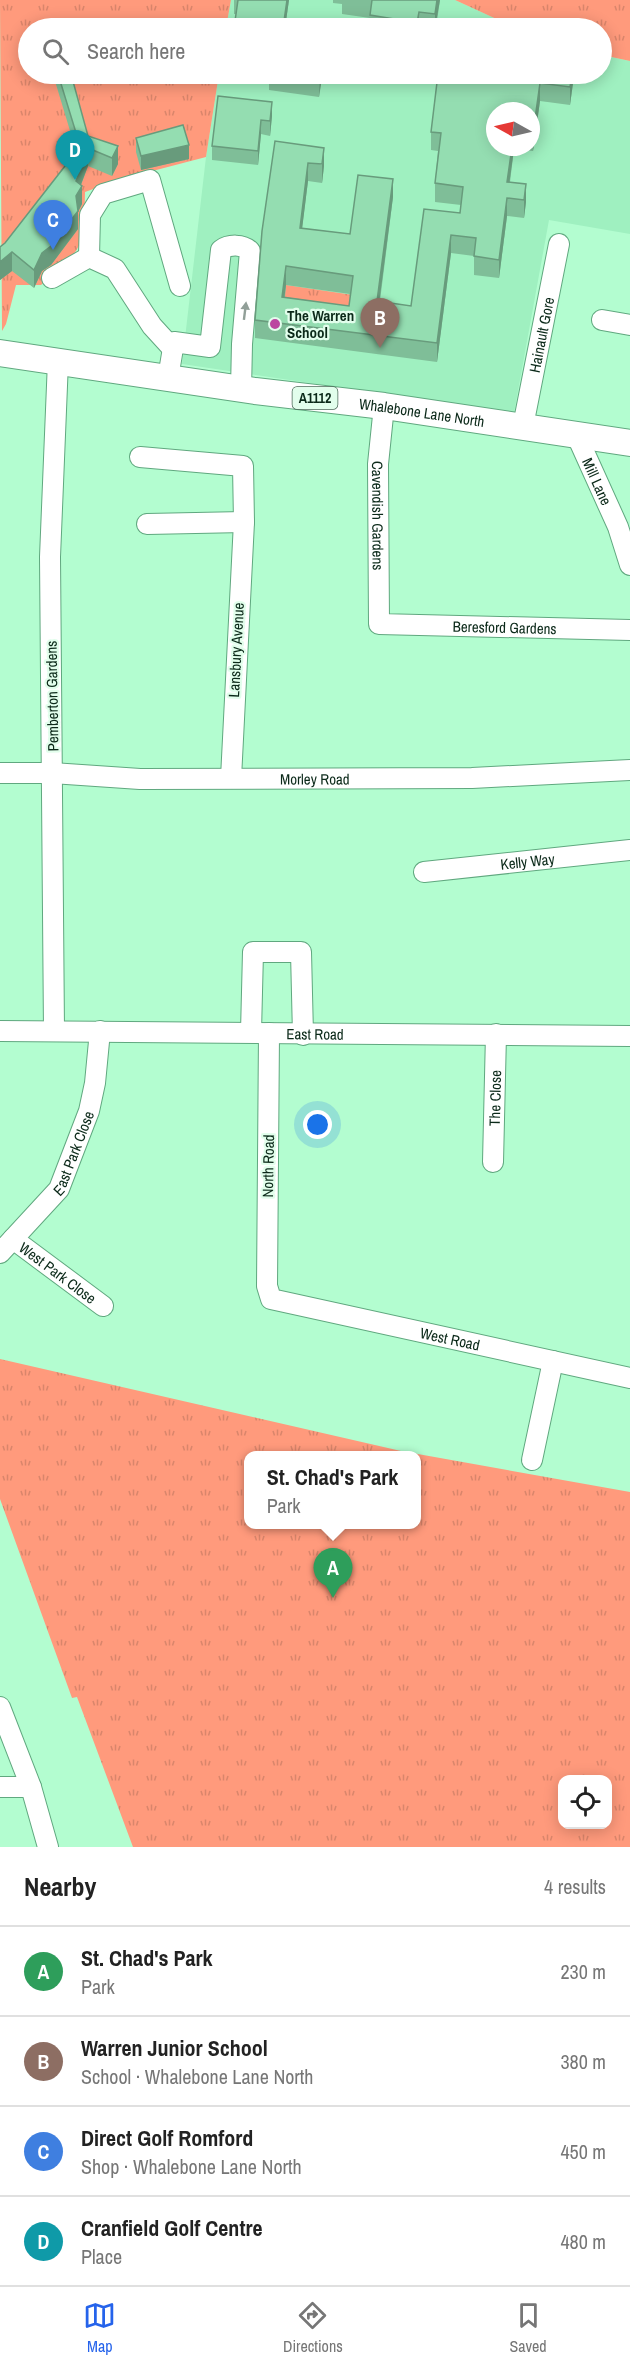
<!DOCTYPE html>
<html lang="en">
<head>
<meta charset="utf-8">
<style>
  :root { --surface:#fff; --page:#f6f6f6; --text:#222; --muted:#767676; --line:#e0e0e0; --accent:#2563eb }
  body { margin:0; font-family:"Archivo Narrow",sans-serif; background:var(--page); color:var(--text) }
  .controls { position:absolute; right:18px; bottom:18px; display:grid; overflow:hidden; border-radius:12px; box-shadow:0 3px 15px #0003 }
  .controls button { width:54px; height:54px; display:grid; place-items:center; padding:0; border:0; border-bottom:2px solid var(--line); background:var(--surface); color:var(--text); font:30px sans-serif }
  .compass { position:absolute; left:486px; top:102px; width:54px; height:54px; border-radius:50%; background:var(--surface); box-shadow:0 3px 15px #0003; rotate:278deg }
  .you { position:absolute; left:318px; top:1125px; width:21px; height:21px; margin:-15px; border:4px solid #fff; border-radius:50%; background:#1a73e8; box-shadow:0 0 0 9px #1a73e833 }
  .badge { display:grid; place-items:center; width:39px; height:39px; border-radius:50%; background:var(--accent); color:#fff; font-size:20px; font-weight:700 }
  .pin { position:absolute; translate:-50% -50px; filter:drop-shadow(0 2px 3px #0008) }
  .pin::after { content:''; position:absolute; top:32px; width:21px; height:18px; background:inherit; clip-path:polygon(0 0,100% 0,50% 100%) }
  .popup { position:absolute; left:244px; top:1451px; width:177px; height:78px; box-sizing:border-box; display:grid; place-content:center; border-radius:12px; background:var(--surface); filter:drop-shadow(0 2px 4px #0005); font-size:20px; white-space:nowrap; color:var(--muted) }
  .popup b { font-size:22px; color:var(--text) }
  .popup::after { content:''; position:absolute; left:50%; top:100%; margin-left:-12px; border:12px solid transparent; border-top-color:var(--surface) }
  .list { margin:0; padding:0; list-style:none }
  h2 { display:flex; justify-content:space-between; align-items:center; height:78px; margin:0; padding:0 24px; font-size:26px }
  h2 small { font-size:20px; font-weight:400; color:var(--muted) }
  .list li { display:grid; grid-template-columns:39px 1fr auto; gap:18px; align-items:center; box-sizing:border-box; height:90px; padding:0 24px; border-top:2px solid var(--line) }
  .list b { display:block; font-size:22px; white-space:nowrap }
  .list p { margin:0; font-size:20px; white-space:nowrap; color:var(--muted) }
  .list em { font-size:20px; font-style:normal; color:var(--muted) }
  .icon { flex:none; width:33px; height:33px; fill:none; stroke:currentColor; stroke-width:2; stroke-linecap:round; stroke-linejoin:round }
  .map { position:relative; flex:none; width:630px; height:1847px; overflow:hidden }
  .search { position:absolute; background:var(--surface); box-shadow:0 3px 15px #0003; left:18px; right:18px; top:18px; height:66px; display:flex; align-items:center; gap:15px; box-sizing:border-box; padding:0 21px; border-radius:33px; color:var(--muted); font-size:22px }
  .sheet { height:438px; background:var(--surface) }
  nav { display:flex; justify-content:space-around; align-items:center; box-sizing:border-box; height:84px; border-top:2px solid var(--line); background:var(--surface); font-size:16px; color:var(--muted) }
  nav a { display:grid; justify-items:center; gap:3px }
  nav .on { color:var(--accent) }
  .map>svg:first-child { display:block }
</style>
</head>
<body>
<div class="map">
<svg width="630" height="1847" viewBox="0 0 630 1847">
  <defs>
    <pattern id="grass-tufts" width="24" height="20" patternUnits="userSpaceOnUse" patternTransform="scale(1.5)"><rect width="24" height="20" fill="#ff9a7c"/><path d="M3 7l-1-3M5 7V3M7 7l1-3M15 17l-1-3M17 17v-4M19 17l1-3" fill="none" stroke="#d9856b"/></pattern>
  </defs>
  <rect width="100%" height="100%" fill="#b3fdd0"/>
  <!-- built -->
  <g fill="#9ff0c0" fill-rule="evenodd">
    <path d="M231,0h224l61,28h-290z"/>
    <path d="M602,55l28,6v173l-81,-14 -35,193 -332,-49 24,-207 13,-83h383zM495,111h36v36h-36z"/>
  </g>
  <!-- grass -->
  <g fill="url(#grass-tufts)" fill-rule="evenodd">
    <path d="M0,0h231l-5,28h-198v46h191l-13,83 -88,23 -33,12c-1,56 -1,57 -44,93h-25l-10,39 -4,7z"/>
    <path d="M455,0h175v61l-28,-6v-27h-86z"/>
    <path d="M286,285l67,10 -4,29 -67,-9z"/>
    <path d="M0,1359l401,92 229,41v355h-497l-56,-150 -5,1 -72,-199zM249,1456h168v68h-168zM562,1780h46v44h-46z"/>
  </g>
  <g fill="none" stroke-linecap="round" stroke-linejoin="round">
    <!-- minor casing -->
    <g stroke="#60a87f" stroke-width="22">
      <g id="minor">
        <path d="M89,257l1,-42 13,-21 47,-14 30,106"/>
        <path d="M52,278l37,-21 26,12 37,57 21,23"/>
        <path d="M602,320l28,5"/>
        <path d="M168,378l6,-36 36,5 11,-97c8,-6 22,-6 29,1l-8,93 -1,45"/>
        <path id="s1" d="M384,406l-6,58 1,160 251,6"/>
        <path id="s2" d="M523,426l36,-182"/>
        <path id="s3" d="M576,434l42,93 12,38"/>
        <path d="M140,457l103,9 1,56 -13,256"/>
        <path d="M147,524l97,-2"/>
        <path id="s4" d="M0,773h52l88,6 332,-1 158,-8"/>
        <path id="s5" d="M424,872l206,-22"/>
        <path id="s6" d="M0,1031l630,5"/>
        <path d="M54,1031l-4,-474 8,-196"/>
        <path d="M251,1032l2,-80h48l2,83"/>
        <path id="s7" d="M269,1033l-2,253 4,13 359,79"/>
        <path id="s8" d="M493,1162l3,-128"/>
        <path id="s9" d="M13,1239l90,67"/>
        <path id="s10" d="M0,1253l59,-64 30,-78 6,-28 5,-52"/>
        <path d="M532,1460l21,-99"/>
        <path d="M0,1707l31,80 17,60"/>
        <path d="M0,1787h31"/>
      </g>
    </g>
    <!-- major casing -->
    <g stroke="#60a87f" stroke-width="28">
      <g id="major">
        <path id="s11" d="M0,353l255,38 129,15 246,37"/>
      </g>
    </g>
    <!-- minor -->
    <use href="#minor" stroke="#fff" stroke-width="20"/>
    <!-- major -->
    <use href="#major" stroke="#fff" stroke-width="26"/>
  </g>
  <!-- wall -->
  <g fill="#7fbe98" fill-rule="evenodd">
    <path d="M234,0h55l-4,28h-51l2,-14h-2z"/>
    <path d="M333,0h107l-4,28h-66v-10l-28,-4v-10l-9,-1z"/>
    <path d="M55,74h16l17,62 30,10v18l-6,12 -24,-10 -7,19 1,19 -4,8v17l-27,36 -9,6 -8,17 -22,-17 -12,9v-33l5,-4 60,-77 9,-22 -19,-63z"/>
    <path d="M254,74h68l-3,23 -50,-7v-6l-15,-2z"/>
    <path d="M438,74h135v9l-3,22 -30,-4 -7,50 -19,-2 -4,33 16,20 -2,16 -17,-2 -8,62 -25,-3v-19l-23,-3 -14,109 -182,-24v-18l20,-179 49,25 -2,17 -14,-2 -6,47 48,6 43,-37 -13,104 31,5 49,-93 1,-8 -26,-3v-19l3,-32 -7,-1v-18zM531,111v36h-36zM286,285l64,9 -1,12 -64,-9z"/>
    <path d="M218,96l54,20 -2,20 -9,-2 -3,31 -46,-5v-14z"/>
    <path d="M136,138l53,21 -48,11 -5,-18z"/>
  </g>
  <!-- shaded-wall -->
  <g fill="#689b7c">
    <path d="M287,0h2l-4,28h-2z"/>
    <path d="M437,0h3l-5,28v-14z"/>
    <path d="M419,12v16h-3z"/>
    <path d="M320,74h2v4l-3,19z"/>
    <path d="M572,74h1v9l-3,22v-18z"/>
    <path d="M540,83v18l-7,50v-18z"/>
    <path d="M272,102v14l-2,20v-15z"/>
    <path d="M261,120v14l-3,31v-14z"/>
    <path d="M189,145v14l-48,11v-14z"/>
    <path d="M118,146v18l-6,12v-18z"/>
    <path d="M512,147h2v2l-7,51v-18z"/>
    <path d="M88,148v18l-11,29 5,-9v18l-4,8v17l-27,36 -9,6 -8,17v-18l42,-89z"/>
    <path d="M324,148v18l-2,17v-19z"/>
    <path d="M308,163v18l-8,65v-18z"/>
    <path d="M393,179v18l-16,122v-18z"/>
    <path d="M526,184v18l-2,16v-18z"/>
    <path d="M507,198v18l-8,62v-18z"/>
    <path d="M451,235v18l-14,109v-19z"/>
    <path d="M12,252v19l-12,9v-18z"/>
    <path d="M286,266v19l-4,30v-18z"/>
  </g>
  <!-- building -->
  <g fill="#94ddb1" stroke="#689b7c" stroke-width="1.5" fill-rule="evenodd">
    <path d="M238,0h49l-4,28h-49z"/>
    <path d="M372,0h65l-2,14 -16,-2 -3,16 -22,-3 1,-6 -25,-4z"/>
    <path d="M58,74h13l17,62 30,10 -6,12 -24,-10 -12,33 6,5 -6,10 2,15 -27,35 -9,7 -8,17 -22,-18 -12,10v-15l5,-4 60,-77 12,-30z"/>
    <path d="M281,74h39l-1,5z"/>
    <path d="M438,74h134l-2,13 -30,-4 -7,50h-2v-22h-36v36h17l-5,35 19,2 -2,16 -17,-2 -8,62 -25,-4 2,-18 -25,-3 -14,108 -182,-23 7,-89 13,-90 49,7 -2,16 -14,-1 -8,65 50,6 8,-59 35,4 -16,122 34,5 13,-97 36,4 3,-26 -28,-4 6,-50 -10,-1zM286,266l67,10 -4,30 -67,-9z"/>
    <path d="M218,96l54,6 -2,19 -9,-1 -3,31 -46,-5z"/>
    <path d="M183,125l6,20 -48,11 -5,-18z"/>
  </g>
  <!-- one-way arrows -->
  <defs><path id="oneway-solid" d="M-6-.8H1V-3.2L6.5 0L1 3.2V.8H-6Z" transform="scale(1.5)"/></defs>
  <use fill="#919f98" href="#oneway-solid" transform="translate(245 311) rotate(-83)"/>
  <!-- markers -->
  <circle fill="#bb47a0" stroke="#e2feec" stroke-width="2" cx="275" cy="324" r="6"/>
  <g text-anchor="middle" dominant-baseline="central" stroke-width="4.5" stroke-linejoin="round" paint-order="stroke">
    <!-- shield labels -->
    <rect fill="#e2feec" stroke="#4c6958" stroke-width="1.5" x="292.5" y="387" width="45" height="22" rx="4.5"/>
    <g font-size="14" font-weight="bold" fill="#0b2919">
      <text x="315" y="398">A1112</text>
    </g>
    <!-- poi labels -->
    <g font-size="15" font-weight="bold" fill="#0b2919" stroke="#e2feec" text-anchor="start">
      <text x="287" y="315">The Warren<tspan x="287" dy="17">School</tspan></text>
    </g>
    <!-- street labels -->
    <g font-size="15" fill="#0b2919" stroke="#e2feec">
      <text stroke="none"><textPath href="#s2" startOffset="93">Hainault Gore</textPath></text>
      <text stroke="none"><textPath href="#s11" startOffset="426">Whalebone Lane North</textPath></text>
      <text stroke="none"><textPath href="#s3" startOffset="52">Mill Lane</textPath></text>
      <text stroke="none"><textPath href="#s1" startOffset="110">Cavendish Gardens</textPath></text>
      <text stroke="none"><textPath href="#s1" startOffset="344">Beresford Gardens</textPath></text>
      <text transform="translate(236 650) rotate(-87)">Lansbury Avenue</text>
      <text transform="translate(52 696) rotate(-91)">Pemberton Gardens</text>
      <text stroke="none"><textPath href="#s4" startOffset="315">Morley Road</textPath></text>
      <text stroke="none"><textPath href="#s5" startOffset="104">Kelly Way</textPath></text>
      <text stroke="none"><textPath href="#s6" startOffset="315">East Road</textPath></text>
      <text stroke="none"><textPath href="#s8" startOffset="64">The Close</textPath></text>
      <text stroke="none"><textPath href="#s10" startOffset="126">East Park Close</textPath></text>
      <text transform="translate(268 1166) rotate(-89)">North Road</text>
      <text stroke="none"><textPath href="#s9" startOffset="56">West Park Close</textPath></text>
      <text stroke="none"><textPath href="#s7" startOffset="450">West Road</textPath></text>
    </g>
  </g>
</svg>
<div class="controls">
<button><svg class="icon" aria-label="locate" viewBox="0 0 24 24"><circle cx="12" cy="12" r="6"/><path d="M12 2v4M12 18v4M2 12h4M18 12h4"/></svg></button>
</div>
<svg class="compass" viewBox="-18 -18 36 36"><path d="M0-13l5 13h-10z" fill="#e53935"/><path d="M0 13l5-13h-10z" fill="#767676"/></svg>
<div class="you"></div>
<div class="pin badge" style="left:333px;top:1598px;background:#2e9e5b">A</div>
<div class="popup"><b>St. Chad's Park</b>Park</div>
<div class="pin badge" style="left:380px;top:348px;background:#8d6e63">B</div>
<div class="pin badge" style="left:53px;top:250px;background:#3f7fe0">C</div>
<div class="pin badge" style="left:75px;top:180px;background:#0f9aa8">D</div>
<div class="search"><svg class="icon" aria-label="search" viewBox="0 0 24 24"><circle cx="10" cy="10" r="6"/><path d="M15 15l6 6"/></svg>Search here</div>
</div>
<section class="sheet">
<h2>Nearby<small>4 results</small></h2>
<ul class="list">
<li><span class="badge" style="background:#2e9e5b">A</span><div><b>St. Chad's Park</b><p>Park</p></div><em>230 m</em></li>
<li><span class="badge" style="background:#8d6e63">B</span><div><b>Warren Junior School</b><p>School · Whalebone Lane North</p></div><em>380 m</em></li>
<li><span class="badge" style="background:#3f7fe0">C</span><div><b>Direct Golf Romford</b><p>Shop · Whalebone Lane North</p></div><em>450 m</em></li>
<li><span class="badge" style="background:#0f9aa8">D</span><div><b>Cranfield Golf Centre</b><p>Place</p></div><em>480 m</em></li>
</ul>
</section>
<nav>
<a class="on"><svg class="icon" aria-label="map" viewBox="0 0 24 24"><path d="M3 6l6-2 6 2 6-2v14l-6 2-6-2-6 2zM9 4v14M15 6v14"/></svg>Map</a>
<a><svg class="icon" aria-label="directions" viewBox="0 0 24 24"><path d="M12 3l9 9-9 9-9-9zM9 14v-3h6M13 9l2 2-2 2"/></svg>Directions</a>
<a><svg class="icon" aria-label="saved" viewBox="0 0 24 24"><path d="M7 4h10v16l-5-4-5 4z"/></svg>Saved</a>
</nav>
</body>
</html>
